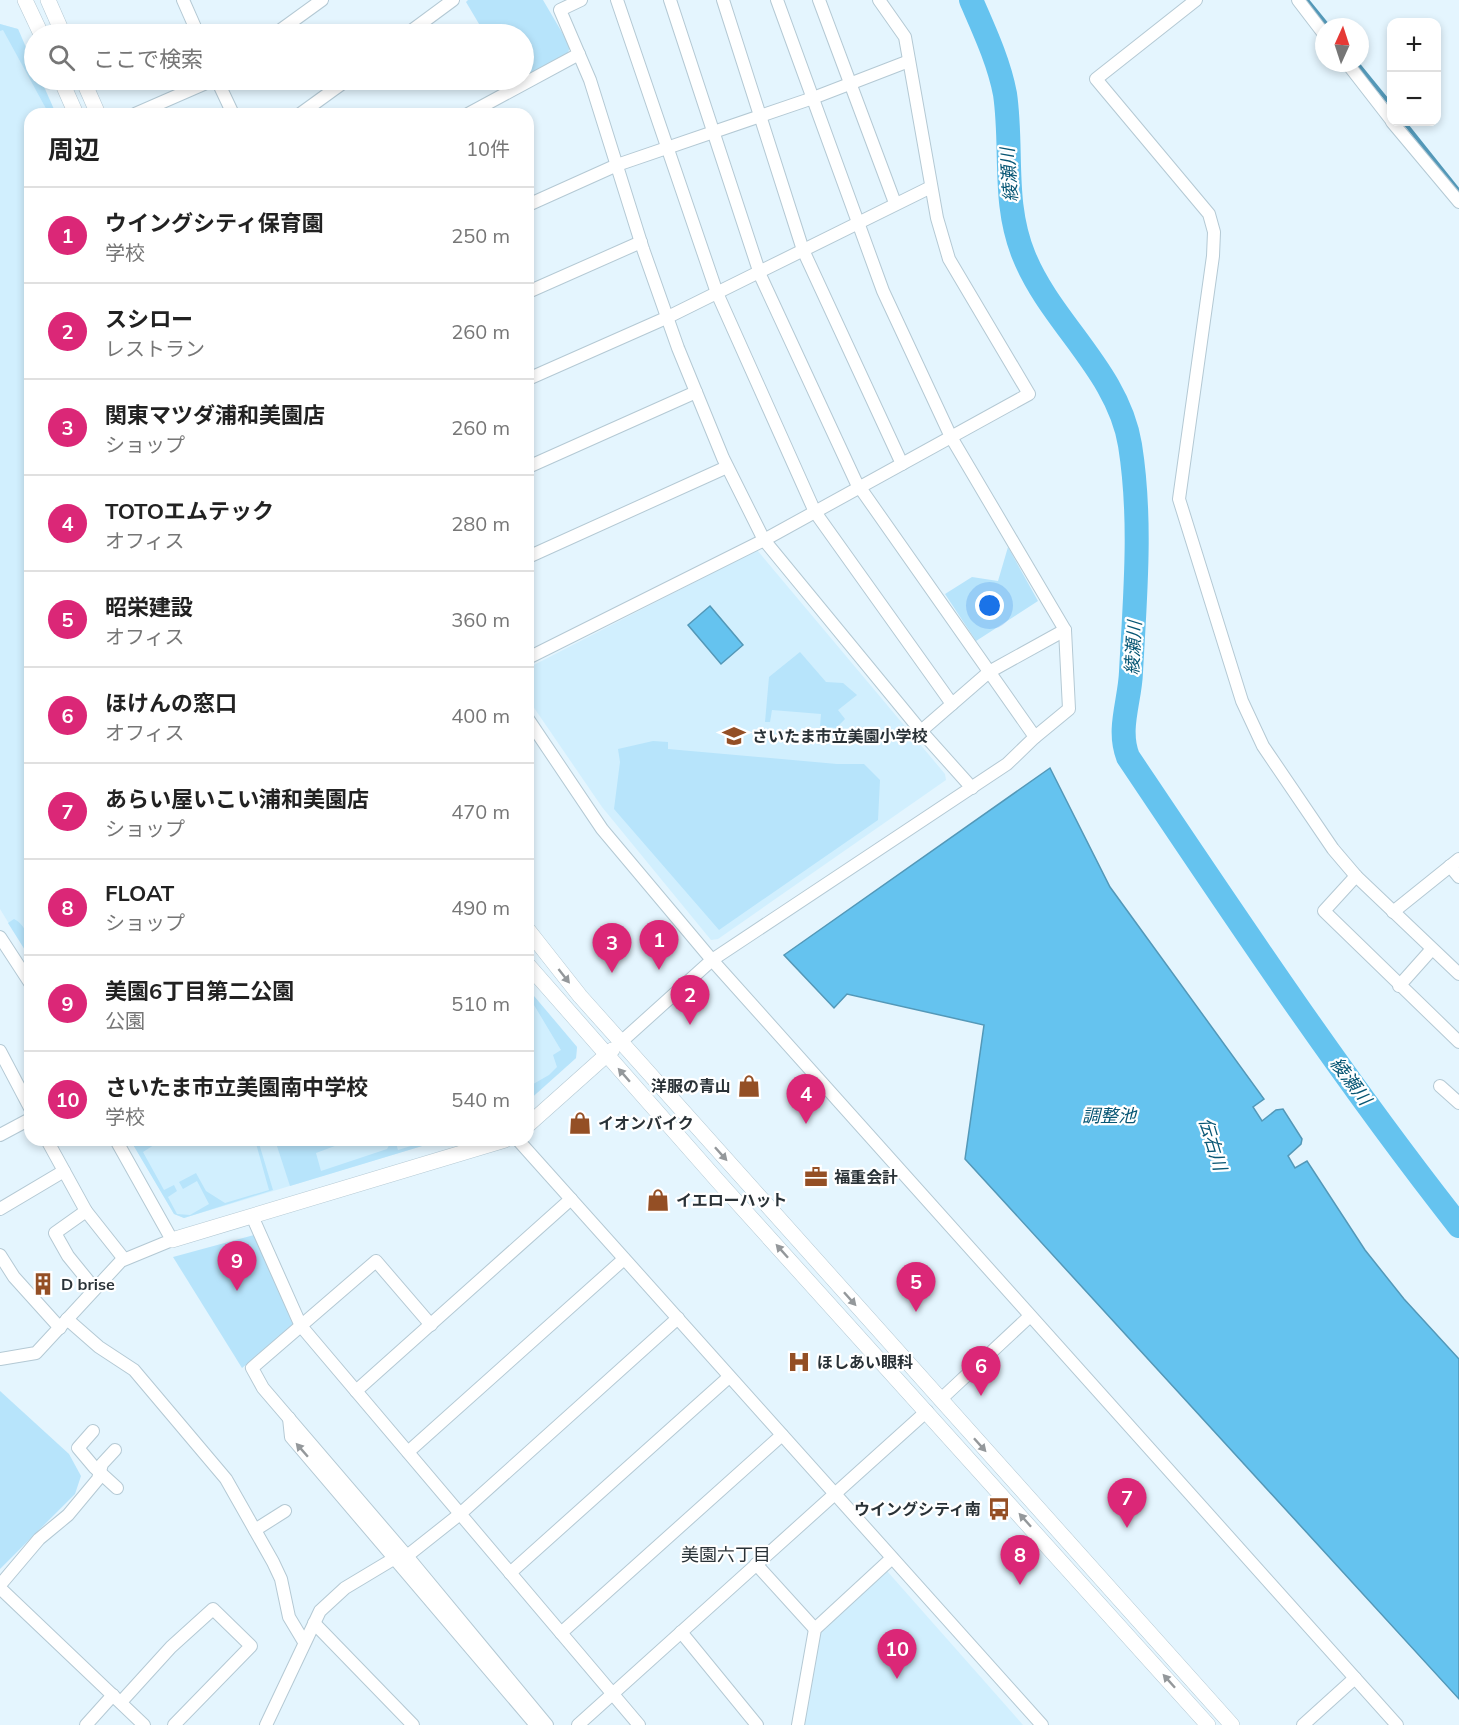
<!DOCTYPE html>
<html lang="ja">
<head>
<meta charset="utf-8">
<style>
  :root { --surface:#fff; --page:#f6f6f6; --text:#222; --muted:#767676; --line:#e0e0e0; --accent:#db2777 }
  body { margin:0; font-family:Mulish,"Noto Sans JP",sans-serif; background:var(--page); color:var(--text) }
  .controls { position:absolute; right:18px; top:18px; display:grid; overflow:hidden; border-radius:12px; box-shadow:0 3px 9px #0003 }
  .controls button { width:54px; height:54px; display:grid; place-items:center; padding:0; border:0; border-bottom:2px solid var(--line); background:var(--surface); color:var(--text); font:30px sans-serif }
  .compass { position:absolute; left:1315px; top:18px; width:54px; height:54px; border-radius:50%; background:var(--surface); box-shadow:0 3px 9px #0003; rotate:3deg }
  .you { position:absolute; left:990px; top:606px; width:21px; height:21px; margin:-15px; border:4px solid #fff; border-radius:50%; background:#1a73e8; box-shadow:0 0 0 9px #1a73e833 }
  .badge { display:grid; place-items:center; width:39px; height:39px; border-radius:50%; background:var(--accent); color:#fff; font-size:20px; font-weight:700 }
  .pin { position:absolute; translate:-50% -50px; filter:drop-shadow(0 2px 3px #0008) }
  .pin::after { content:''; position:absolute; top:32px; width:21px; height:18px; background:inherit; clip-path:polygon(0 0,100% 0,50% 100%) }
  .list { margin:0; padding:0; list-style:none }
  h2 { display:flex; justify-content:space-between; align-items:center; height:78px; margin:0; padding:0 24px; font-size:26px }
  h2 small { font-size:20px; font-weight:400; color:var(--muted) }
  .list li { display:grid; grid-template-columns:39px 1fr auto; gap:18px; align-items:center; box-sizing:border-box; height:96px; padding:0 24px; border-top:2px solid var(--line) }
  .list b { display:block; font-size:22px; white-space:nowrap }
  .list p { margin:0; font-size:20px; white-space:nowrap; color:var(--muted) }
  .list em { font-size:20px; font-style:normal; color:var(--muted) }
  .icon { flex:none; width:33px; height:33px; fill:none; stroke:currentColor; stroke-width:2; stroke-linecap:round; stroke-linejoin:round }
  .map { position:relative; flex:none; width:1459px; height:1725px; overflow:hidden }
  .search { position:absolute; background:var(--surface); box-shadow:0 3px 9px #0003; left:24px; top:24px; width:510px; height:66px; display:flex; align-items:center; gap:15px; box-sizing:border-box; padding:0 21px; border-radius:33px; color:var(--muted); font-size:22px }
  .panel { position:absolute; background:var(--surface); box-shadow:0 3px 9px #0003; left:24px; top:108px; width:510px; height:1038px; border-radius:18px }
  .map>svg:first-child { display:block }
</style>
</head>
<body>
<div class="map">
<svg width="1459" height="1725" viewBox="0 0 1459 1725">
  <rect width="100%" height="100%" fill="#e4f5fe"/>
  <!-- built -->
  <g fill="#d1effe">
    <path d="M0,24l18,5 16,37v14h7l15,34h-26v844l-30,-49z"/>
    <path d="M757,550l188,224 1,6 -228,159 -7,1 -109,-133 -74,-108v-31z"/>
    <path d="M528,989l49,58 -1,11 -48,43z"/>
    <path d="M131,1140h311l-258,78 -10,-4z"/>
    <path d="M887,1571l136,154h-220l15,-92z"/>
  </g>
  <!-- green -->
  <g fill="#b7e4fb">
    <path d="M468,0h75l27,46 -2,7 -44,24v-43h-39l-19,-32z"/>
    <path d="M0,24l18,5 16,37v14h7l15,34h-7l-46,-84 -3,1z"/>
    <path d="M1008,547l30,54 -62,40 -31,-47 27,-17 26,4z"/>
    <path d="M800,652l26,30 17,1 14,12 -19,15 7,9 -9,9 -16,-2 1,-12 -49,-4 -2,12h-5l4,-45z"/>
    <path d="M653,741l15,1v7l169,15h27l16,16 -2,40 -159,110 -105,-121 6,-47 -2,-13z"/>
    <path d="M14,919c14,7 16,25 16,39l-22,-35z"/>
    <path d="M528,989l49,58 -1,11 -48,43v-14l21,-12 8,-8 -4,-12 8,-5 -33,-55z"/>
    <path d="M137,1140h14l3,5 -11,7 21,38 10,-5 3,6 -9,6 9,17 13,1 19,-11 -12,-23 -14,8 -4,-7 17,-9 10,18 19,12 44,-13 -14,-50h3l15,50 -89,28 -10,-4 -42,-71z"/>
    <path d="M275,1140l4,2 72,-2 -35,13 5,18 66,-22 5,-9h3l3,10 32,-10h12l-152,46z"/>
    <path d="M254,1235l41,90 -53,43 -69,-111z"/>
    <path d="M0,1391l69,63 12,22 -6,18 -75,75z"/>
  </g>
  <!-- water -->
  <g fill="#65c3ef" stroke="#5398b8" stroke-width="1.5">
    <path d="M710,606l33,39 -22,19 -33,-39z"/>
    <path d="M1050,768l60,119 154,212 -11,8 9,14 14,-11 7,-1 19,30 -1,5 -13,12 7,12 12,-7 58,89 39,49 55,60v340l-494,-540 19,-134 -137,-31 -13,14 -50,-53z"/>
  </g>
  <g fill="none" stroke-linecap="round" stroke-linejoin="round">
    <!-- stream -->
    <g stroke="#5398b8" stroke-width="4">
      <path d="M1307,0l22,27"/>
      <path d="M1357,63l35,43"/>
      <path d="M1404,122l55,69"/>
    </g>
    <!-- river -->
    <path stroke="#65c3ef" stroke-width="24" d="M971,0c13,30 28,62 34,94 8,55 -3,109 19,162 27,67 94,115 106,189 12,75 5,152 1,227 -1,29 -14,57 -3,85 106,158 213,319 331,469"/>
    <!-- minor casing -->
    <g stroke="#b4c9d4" stroke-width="14">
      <g id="minor">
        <path d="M183,0l15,34"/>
        <path d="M581,0l-21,10 30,70 53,169 35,99 45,110 41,82 157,191 51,57"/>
        <path d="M617,0l100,293 98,219 137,192"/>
        <path d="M723,0l80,250 99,214"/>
        <path d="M777,0l106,291 68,146 114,193 4,79 -34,28"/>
        <path d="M819,0l76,203"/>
        <path d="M1196,0l-100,79 113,135 5,18 -1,24 -34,243 63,202 21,45 70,103 23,27 103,98"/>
        <path d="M1298,0l26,34"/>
        <path d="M275,34l47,-34"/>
        <path d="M407,34l46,-34"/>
        <path d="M1347,63l45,58"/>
        <path d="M217,80l16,34"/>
        <path d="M135,114l78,-34"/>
        <path d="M300,114l47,-34"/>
        <path d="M468,114l111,-60"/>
        <path d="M1392,122l67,80"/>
        <path d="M528,205l89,-40 196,-67 96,-37"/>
        <path d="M528,292l113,-50"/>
        <path d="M528,379l138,-61 265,-131"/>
        <path d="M528,467l168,-75"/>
        <path d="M528,557l199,-90"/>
        <path d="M528,658l236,-118 265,-146 -80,-135 -12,-41 -32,-181 -26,-37"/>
        <path d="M528,719l74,110 110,131 685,765"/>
        <path d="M921,731l68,-59 76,-42"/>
        <path d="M1450,866l9,11"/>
        <path d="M1356,876l-32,35 135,131"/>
        <path d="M1393,912l66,-53"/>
        <path d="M0,937l30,46"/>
        <path d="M1399,986l33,-37"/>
        <path d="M621,1042l91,-82 295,-196 28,-27 -179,-255 -95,-205 -91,-277"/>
        <path d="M0,1051l30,57"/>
        <path d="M1440,1086l19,17"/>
        <path d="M0,1135l30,-16"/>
        <path d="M47,1140l39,71 38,48"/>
        <path d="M518,1140l524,585"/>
        <path d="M0,1209l64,-38"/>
        <path d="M86,1211l-31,22 13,23 26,32"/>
        <path d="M252,1216l49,110 338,399"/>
        <path d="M0,1255l14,22 46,51"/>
        <path d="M67,1319l32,28 35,23 92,109 47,83 8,17 8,38 15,25"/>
        <path d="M431,1325l-55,-64 -124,107 11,20 144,168 140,169"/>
        <path d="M0,1359l36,-6 85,-92 51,-21 -56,-100"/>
        <path d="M356,1391l215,-192"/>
        <path d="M940,1400l90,-84"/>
        <path d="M289,1418l2,19 245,288"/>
        <path d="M93,1431l-15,17 16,19 23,21"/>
        <path d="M408,1452l216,-193"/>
        <path d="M255,1530l30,-19"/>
        <path d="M407,1556l53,-42 218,-196"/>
        <path d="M756,1564l59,65"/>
        <path d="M510,1573l219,-196"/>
        <path d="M0,1585l39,-46 29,-24 30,-36 4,-15 13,-14"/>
        <path d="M0,1588l144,137"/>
        <path d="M314,1623l99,102"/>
        <path d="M681,1632l76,93"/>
        <path d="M561,1633l221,-198"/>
        <path d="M121,1702l50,-55 42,-38 38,37 -77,79"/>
        <path d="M86,1725l27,-30"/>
        <path d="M266,1725l54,-114 25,-23 50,-30"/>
        <path d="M578,1725l349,-314"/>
        <path d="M798,1725l17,-96 77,-71"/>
        <path d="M1303,1725l52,-47"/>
      </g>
    </g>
    <!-- tertiary casing -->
    <g stroke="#b4c9d4" stroke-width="16">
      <g id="tertiary">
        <path d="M25,0l16,34"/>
        <path d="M48,0l15,34"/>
        <path d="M61,80l15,34"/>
        <path d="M83,80l15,34"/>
        <path d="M528,930l52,66 652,729"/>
        <path d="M528,965l189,215 491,545"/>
        <path d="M528,1125l84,-75"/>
        <path d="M172,1240l333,-100"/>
      </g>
    </g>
    <!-- minor -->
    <use href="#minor" stroke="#fff" stroke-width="12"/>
    <!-- tertiary -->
    <use href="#tertiary" stroke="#fff" stroke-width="15"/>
  </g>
  <!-- one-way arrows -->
  <defs><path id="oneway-solid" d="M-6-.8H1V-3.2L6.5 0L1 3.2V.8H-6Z" transform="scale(1.5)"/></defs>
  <g fill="#94989b">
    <use href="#oneway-solid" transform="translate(564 976) rotate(52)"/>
    <use href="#oneway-solid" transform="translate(624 1075) rotate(-131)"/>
    <use href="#oneway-solid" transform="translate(721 1154) rotate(48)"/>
    <use href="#oneway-solid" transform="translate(782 1251) rotate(-132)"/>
    <use href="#oneway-solid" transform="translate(850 1299) rotate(48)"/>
    <use href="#oneway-solid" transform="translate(980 1445) rotate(48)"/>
    <use href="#oneway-solid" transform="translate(302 1450) rotate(-131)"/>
    <use href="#oneway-solid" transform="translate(1025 1520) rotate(-132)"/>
    <use href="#oneway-solid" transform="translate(1169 1681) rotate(-132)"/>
  </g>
  <!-- icons -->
  <defs>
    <g id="school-bare" transform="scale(1.8)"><path d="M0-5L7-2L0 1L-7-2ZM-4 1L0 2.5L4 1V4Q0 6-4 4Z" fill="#944f25" stroke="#fff" stroke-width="2.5" paint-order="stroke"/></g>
    <g id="shop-bare" transform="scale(1.8)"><path d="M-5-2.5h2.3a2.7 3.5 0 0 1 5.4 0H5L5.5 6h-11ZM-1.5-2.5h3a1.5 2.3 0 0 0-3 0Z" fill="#944f25" stroke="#fff" stroke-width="2.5" paint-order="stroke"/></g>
    <g id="office-bare" transform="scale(1.8)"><path d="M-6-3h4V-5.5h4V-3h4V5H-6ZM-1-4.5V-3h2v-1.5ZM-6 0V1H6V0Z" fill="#944f25" stroke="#fff" stroke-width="2.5" paint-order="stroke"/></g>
    <g id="building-bare" transform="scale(1.8)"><path d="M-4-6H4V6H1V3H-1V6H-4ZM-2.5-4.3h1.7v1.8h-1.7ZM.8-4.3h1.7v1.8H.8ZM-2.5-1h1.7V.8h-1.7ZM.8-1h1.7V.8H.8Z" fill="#944f25" stroke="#fff" stroke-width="2.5" paint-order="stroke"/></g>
    <g id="hospital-bare" transform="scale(1.8)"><path d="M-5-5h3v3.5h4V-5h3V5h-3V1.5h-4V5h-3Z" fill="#944f25" stroke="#fff" stroke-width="2.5" paint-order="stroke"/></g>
    <g id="bus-bare" transform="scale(1.8)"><path d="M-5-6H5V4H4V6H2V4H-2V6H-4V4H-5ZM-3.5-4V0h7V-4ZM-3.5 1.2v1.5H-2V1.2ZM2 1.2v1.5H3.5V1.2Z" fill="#944f25" stroke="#fff" stroke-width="2.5" paint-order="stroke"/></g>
  </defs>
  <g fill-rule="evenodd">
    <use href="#school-bare" x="734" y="736"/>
    <use href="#shop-bare" x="749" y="1086"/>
    <use href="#shop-bare" x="580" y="1123"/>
    <use href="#office-bare" x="816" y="1177"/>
    <use href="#shop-bare" x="658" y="1200"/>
    <use href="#building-bare" x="43" y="1284"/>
    <use href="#hospital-bare" x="799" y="1362"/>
    <use href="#bus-bare" x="999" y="1509"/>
  </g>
  <g text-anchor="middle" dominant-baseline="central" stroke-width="4.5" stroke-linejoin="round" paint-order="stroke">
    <!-- poi labels -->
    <g font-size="16" font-weight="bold" fill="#2a3237" stroke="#fff" text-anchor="start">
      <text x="752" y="736">さいたま市立美園小学校</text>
      <text x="731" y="1086" text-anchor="end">洋服の青山</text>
      <text x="598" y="1123">イオンバイク</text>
      <text x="834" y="1177">福重会計</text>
      <text x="676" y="1200">イエローハット</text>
      <text x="61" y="1284">D brise</text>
      <text x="817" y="1362">ほしあい眼科</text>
      <text x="981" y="1509" text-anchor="end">ウイングシティ南</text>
    </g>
    <!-- water labels -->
    <g font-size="18" font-style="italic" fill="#075674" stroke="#fff">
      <text transform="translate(1009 175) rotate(-94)">綾瀬川</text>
      <text transform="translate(1133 648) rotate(-87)">綾瀬川</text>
      <text transform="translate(1351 1081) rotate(53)">綾瀬川</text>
      <text x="1109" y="1115">調整池</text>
      <text transform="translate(1213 1144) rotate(73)">伝右川</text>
    </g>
    <!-- neighbourhood labels -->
    <g font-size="18" fill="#2a3237" stroke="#fff">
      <text x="726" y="1554">美園六丁目</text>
    </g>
  </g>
</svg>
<div class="controls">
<button>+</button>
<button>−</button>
</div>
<svg class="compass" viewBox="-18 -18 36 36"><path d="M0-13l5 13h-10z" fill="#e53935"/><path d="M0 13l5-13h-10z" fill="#767676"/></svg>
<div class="you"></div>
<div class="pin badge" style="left:659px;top:970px">1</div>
<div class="pin badge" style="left:690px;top:1025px">2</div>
<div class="pin badge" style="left:612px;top:973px">3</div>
<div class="pin badge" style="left:806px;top:1124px">4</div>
<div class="pin badge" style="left:916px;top:1312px">5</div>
<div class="pin badge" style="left:981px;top:1396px">6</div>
<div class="pin badge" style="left:1127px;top:1528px">7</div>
<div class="pin badge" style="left:1020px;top:1585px">8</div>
<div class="pin badge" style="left:237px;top:1291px">9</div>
<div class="pin badge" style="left:897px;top:1679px">10</div>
<div class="search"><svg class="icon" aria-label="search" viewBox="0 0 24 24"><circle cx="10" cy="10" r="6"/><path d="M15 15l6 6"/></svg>ここで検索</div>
<section class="panel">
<h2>周辺<small>10件</small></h2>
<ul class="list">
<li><span class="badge">1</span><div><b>ウイングシティ保育園</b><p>学校</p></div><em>250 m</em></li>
<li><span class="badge">2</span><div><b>スシロー</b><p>レストラン</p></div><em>260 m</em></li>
<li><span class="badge">3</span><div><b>関東マツダ浦和美園店</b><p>ショップ</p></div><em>260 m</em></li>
<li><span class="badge">4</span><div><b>TOTOエムテック</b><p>オフィス</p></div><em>280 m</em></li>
<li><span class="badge">5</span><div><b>昭栄建設</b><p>オフィス</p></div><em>360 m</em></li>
<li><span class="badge">6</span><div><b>ほけんの窓口</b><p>オフィス</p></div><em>400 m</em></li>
<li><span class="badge">7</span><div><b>あらい屋いこい浦和美園店</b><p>ショップ</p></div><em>470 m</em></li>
<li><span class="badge">8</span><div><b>FLOAT</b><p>ショップ</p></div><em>490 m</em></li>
<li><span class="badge">9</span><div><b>美園6丁目第二公園</b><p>公園</p></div><em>510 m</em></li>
<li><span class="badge">10</span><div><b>さいたま市立美園南中学校</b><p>学校</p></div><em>540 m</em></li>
</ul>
</section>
</div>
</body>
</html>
